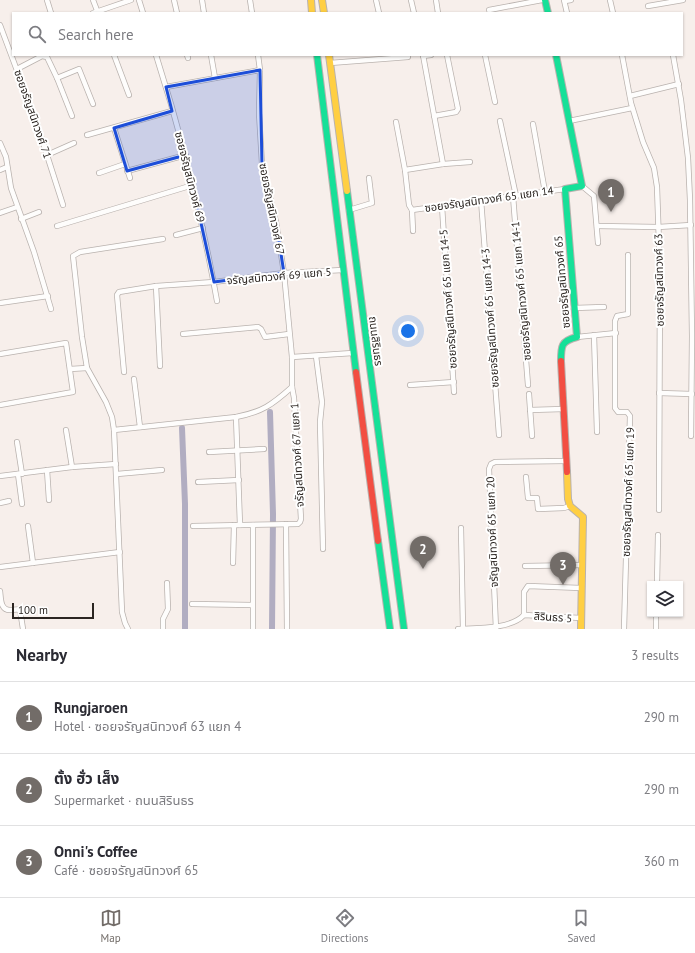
<!DOCTYPE html>
<html lang="en">
<head>
<meta charset="utf-8">
<style>
  :root { --surface:#fff; --page:#f7f7f7; --text:#2b2b33; --muted:#7c7c81; --line:#e1e1e2; --accent:#726c68 }
  body { margin:0; font-family:"PT Sans","Noto Sans Thai",sans-serif; background:var(--page); color:var(--text) }
  .controls { position:absolute; right:12px; bottom:12px; display:grid; overflow:hidden; border-radius:0px; box-shadow:0 1px 3px #0004 }
  .controls button { width:36px; height:36px; display:grid; place-items:center; padding:0; border:0; border-bottom:1px solid var(--line); background:var(--surface); color:var(--text); font:20px sans-serif }
  .scale { position:absolute; left:12px; bottom:10px; width:82px; box-sizing:border-box; padding-left:4px; border:2px solid #2b2521; border-top:0; font-size:11px; line-height:14px; white-space:nowrap; color:#2b2521; -webkit-text-stroke:3px #fff; paint-order:stroke }
  .you { position:absolute; left:408px; top:331px; width:14px; height:14px; margin:-10px; border:3px solid #fff; border-radius:50%; background:#1a73e8; box-shadow:0 0 0 6px #1a73e833 }
  .badge { display:grid; place-items:center; width:26px; height:26px; border-radius:50%; background:var(--accent); color:#fff; font-size:13px; font-weight:700 }
  .pin { position:absolute; translate:-50% -33px; filter:drop-shadow(0 1px 2px #0008) }
  .pin::after { content:''; position:absolute; top:21px; width:14px; height:12px; background:inherit; clip-path:polygon(0 0,100% 0,50% 100%) }
  .list { margin:0; padding:0; list-style:none }
  h2 { display:flex; justify-content:space-between; align-items:center; height:52px; margin:0; padding:0 16px; font-size:17px }
  h2 small { font-size:13px; font-weight:400; color:var(--muted) }
  .list li { display:grid; grid-template-columns:26px 1fr auto; gap:12px; align-items:center; box-sizing:border-box; height:72px; padding:0 16px; border-top:1px solid var(--line) }
  .list b { display:block; font-size:15px; white-space:nowrap }
  .list p { margin:0; font-size:13px; white-space:nowrap; color:var(--muted) }
  .list em { font-size:13px; font-style:normal; color:var(--muted) }
  .icon { flex:none; width:22px; height:22px; fill:none; stroke:currentColor; stroke-width:2; stroke-linecap:round; stroke-linejoin:round }
  .map { position:relative; flex:none; width:695px; height:629px; overflow:hidden }
  .search { position:absolute; background:var(--surface); box-shadow:0 1px 3px #0004; left:12px; right:12px; top:12px; height:44px; display:flex; align-items:center; gap:10px; box-sizing:border-box; padding:0 14px; border-radius:0px; color:var(--muted); font-size:15px }
  .sheet { height:268px; background:var(--surface) }
  nav { display:flex; justify-content:space-around; align-items:center; box-sizing:border-box; height:56px; border-top:1px solid var(--line); background:var(--surface); font-size:11px; color:var(--muted) }
  nav a { display:grid; justify-items:center; gap:2px }
  nav .on { color:var(--accent) }
  .map>svg:first-child { display:block }
</style>
</head>
<body>
<div class="map">
<svg width="695" height="629" viewBox="0 0 695 629">
  <rect width="100%" height="100%" fill="#f7efeb"/>
  <g fill="none" stroke-linecap="round" stroke-linejoin="round">
    <!-- canal -->
    <g stroke="#b1adc1" stroke-width="6">
      <path d="M270,412l3,102 -1,115"/>
      <path d="M182,428l3,76v125"/>
    </g>
    <!-- street casing -->
    <g stroke="#b9b2ae" stroke-width="6">
      <g id="street">
        <path d="M47,0l4,13"/>
        <path d="M93,0l5,13"/>
        <path d="M139,0l4,13"/>
        <path d="M174,0l3,13"/>
        <path d="M202,0l2,13"/>
        <path d="M250,0l2,13"/>
        <path d="M376,0l3,13"/>
        <path d="M411,0l3,13"/>
        <path d="M436,0l2,13"/>
        <path d="M564,0l3,13"/>
        <path d="M610,0l3,13"/>
        <path d="M565,1l6,-1"/>
        <path d="M648,6l35,-6"/>
        <path d="M489,10l53,-10"/>
        <path d="M93,13l38,-13"/>
        <path d="M0,25l37,99 26,81"/>
        <path d="M114,55l15,40"/>
        <path d="M156,55c26,81 46,162 61,246"/>
        <path d="M187,55l1,3"/>
        <path d="M211,55l4,23"/>
        <path d="M423,55l20,109"/>
        <path d="M485,55l10,47"/>
        <path d="M622,55l9,48 12,39 11,26 3,19 3,85 -1,238"/>
        <path d="M673,55l8,45 7,58 2,42 2,136 -1,100"/>
        <path d="M423,56l8,-1"/>
        <path d="M330,63l78,-6"/>
        <path d="M17,69l25,-13 5,1 10,21 15,38"/>
        <path d="M57,78l22,-9 14,35"/>
        <path d="M166,87l94,-17"/>
        <path d="M630,96l49,-12"/>
        <path d="M434,116l22,-4 2,-3 -11,-54"/>
        <path d="M500,121l16,75"/>
        <path d="M569,121l63,-13"/>
        <path d="M396,122l9,48 4,35 3,5"/>
        <path d="M533,124l12,68"/>
        <path d="M114,128l16,50"/>
        <path d="M87,135l85,-24"/>
        <path d="M0,143l6,14 5,31 23,64 17,57"/>
        <path d="M47,155l27,-12"/>
        <path d="M0,170l7,-3"/>
        <path d="M405,170l38,-6 27,-2"/>
        <path d="M127,171l59,-16"/>
        <path d="M99,173l26,-9"/>
        <path d="M582,186l12,10 4,47"/>
        <path d="M513,196l15,189"/>
        <path d="M481,200l18,235"/>
        <path d="M442,206l12,186"/>
        <path d="M349,210l23,-7 -3,-25"/>
        <path d="M412,210l153,-21"/>
        <path d="M412,210l1,21"/>
        <path d="M0,213l17,-6"/>
        <path d="M21,219l18,-7"/>
        <path d="M57,226l136,-41"/>
        <path d="M597,226l61,1 33,-2"/>
        <path d="M176,235l27,-7"/>
        <path d="M156,286l4,80"/>
        <path d="M0,303l48,-7"/>
        <path d="M574,308l30,-1"/>
        <path d="M183,334l75,-7 3,2 4,8 24,-3"/>
        <path d="M594,335l3,97"/>
        <path d="M577,337l39,-4"/>
        <path d="M0,354l66,-11 7,49 -73,13"/>
        <path d="M316,356l6,46 -2,20 3,127"/>
        <path d="M292,357l61,-4"/>
        <path d="M70,369l17,-1"/>
        <path d="M124,372l-7,-77 2,-3 37,-6 58,-4 70,-9 59,-3"/>
        <path d="M134,379l6,48"/>
        <path d="M410,385l44,-3"/>
        <path d="M659,393l33,1"/>
        <path d="M529,394l3,42"/>
        <path d="M530,410l34,-1"/>
        <path d="M236,417l4,108"/>
        <path d="M66,430l6,37"/>
        <path d="M114,430l122,-13c26,-5 36,-12 56,-30"/>
        <path d="M17,442l5,32"/>
        <path d="M209,452l55,-3"/>
        <path d="M47,470l2,30"/>
        <path d="M18,474l4,30"/>
        <path d="M117,474l45,-4"/>
        <path d="M0,476l72,-9 44,-3"/>
        <path d="M526,477l2,21h9l1,11 26,-1 6,-2"/>
        <path d="M198,482l41,-2"/>
        <path d="M0,503l9,-2"/>
        <path d="M286,524l1,105"/>
        <path d="M253,525v104"/>
        <path d="M28,526l5,37"/>
        <path d="M193,526l105,-2 2,-2 1,-3 -7,-121 -2,-11v-30l-8,-84 -8,-51 -14,-58 -3,-51 1,-43 -2,-15"/>
        <path d="M461,528l2,101"/>
        <path d="M233,563l1,-38"/>
        <path d="M525,566l57,-1"/>
        <path d="M0,567l120,-15"/>
        <path d="M657,584l1,-49"/>
        <path d="M0,591c1,7 0,19 10,19 4,0 6,-1 10,0l3,19"/>
        <path d="M192,604l60,1"/>
        <path d="M524,615v-23l4,-6 53,2"/>
        <path d="M128,629l-3,-6 -3,-11 -8,-182 -2,-13 -6,-15 -19,-34 -5,-31 -9,-81 7,-4 83,-13"/>
        <path d="M163,629v-10l5,-10 -1,-26"/>
        <path d="M458,629c21,-1 53,0 66,-14l57,3"/>
        <path d="M496,629l-7,-160 2,-5 4,-2 71,-1"/>
        <path d="M624,629l6,-213 -3,-4h-9l-3,-4v-87l2,-5 11,-2v-59"/>
        <path d="M656,629v-15"/>
      </g>
    </g>
    <!-- fast casing -->
    <g stroke="#b9b2ae" stroke-width="8">
      <g id="fast">
        <path d="M545,0l3,13"/>
        <path d="M317,55l39,317"/>
        <path d="M556,55l26,131 -17,3 12,148c-16,4 -16,9 -16,24"/>
        <path d="M347,191l57,438"/>
        <path d="M378,541l12,88"/>
      </g>
    </g>
    <!-- slow casing -->
    <g stroke="#b9b2ae" stroke-width="8">
      <g id="slow">
        <path d="M311,0l1,13"/>
        <path d="M322,0l2,13"/>
        <path d="M329,55l18,136"/>
        <path d="M567,472l1,27 2,7 13,11 -2,112"/>
      </g>
    </g>
    <!-- jam casing -->
    <g stroke="#b9b2ae" stroke-width="8">
      <g id="jam">
        <path d="M561,361l6,111"/>
        <path d="M356,372l22,169"/>
      </g>
    </g>
    <!-- street -->
    <use href="#street" stroke="#fefdfc" stroke-width="4.5"/>
    <!-- fast -->
    <use href="#fast" stroke="#16e098" stroke-width="6"/>
    <!-- slow -->
    <use href="#slow" stroke="#ffcf43" stroke-width="6"/>
    <!-- jam -->
    <use href="#jam" stroke="#f24e42" stroke-width="6"/>
  </g>
  <!-- marked area -->
  <path fill="#1d4ed8" fill-opacity="0.2" stroke="#1d4ed8" stroke-width="3" stroke-linejoin="round" d="M260,70l2,94 14,58 8,51 -70,9 -28,-127 -59,16 -13,-43 58,-17 -6,-24z"/>
  <g text-anchor="middle" dominant-baseline="central" stroke-width="4" stroke-linejoin="round" paint-order="stroke">
    <!-- street labels -->
    <g font-size="11" fill="#2b2521" stroke="#fff">
      <text transform="translate(33 114) rotate(71)">ซอยจรัญสนิทวงศ์ 71</text>
      <text transform="translate(190 177) rotate(76)">ซอยจรัญสนิทวงศ์ 69</text>
      <text transform="translate(489 199) rotate(-8)">ซอยจรัญสนิทวงศ์ 65 แยก 14</text>
      <text transform="translate(272 209) rotate(79)">ซอยจรัญสนิทวงศ์ 67</text>
      <text transform="translate(279 276) rotate(-5)">จรัญสนิทวงศ์ 69 แยก 5</text>
      <text transform="translate(659 280) rotate(-91)">ซอยจรัญสนิทวงศ์ 63</text>
      <text transform="translate(562 282) rotate(-95)">ซอยจรัญสนิทวงศ์ 65</text>
      <text transform="translate(521 291) rotate(-95)">ซอยจรัญสนิทวงศ์ 65 แยก 14-1</text>
      <text transform="translate(448 299) rotate(-94)">ซอยจรัญสนิทวงศ์ 65 แยก 14-5</text>
      <text transform="translate(490 318) rotate(-94)">ซอยจรัญสนิทวงศ์ 65 แยก 14-3</text>
      <text transform="translate(376 341) rotate(83)">ถนนสิรินธร</text>
      <text transform="translate(297 455) rotate(-93)">จรัญสนิทวงศ์ 67 แยก 1</text>
      <text transform="translate(628 492) rotate(-88)">ซอยจรัญสนิทวงศ์ 65 แยก 19</text>
      <text transform="translate(492 532) rotate(-92)">จรัญสนิทวงศ์ 65 แยก 20</text>
      <text transform="translate(553 617) rotate(4)">สิรินธร 5</text>
    </g>
  </g>
</svg>
<div class="controls">
<button><svg class="icon" aria-label="layers" viewBox="0 0 24 24"><path d="M12 4l9 5-9 5-9-5zM3 14l9 5 9-5"/></svg></button>
</div>
<div class="scale">100 m</div>
<div class="you"></div>
<div class="pin badge" style="left:611px;top:212px">1</div>
<div class="pin badge" style="left:423px;top:569px">2</div>
<div class="pin badge" style="left:563px;top:585px">3</div>
<div class="search"><svg class="icon" aria-label="search" viewBox="0 0 24 24"><circle cx="10" cy="10" r="6"/><path d="M15 15l6 6"/></svg>Search here</div>
</div>
<section class="sheet">
<h2>Nearby<small>3 results</small></h2>
<ul class="list">
<li><span class="badge">1</span><div><b>Rungjaroen</b><p>Hotel · ซอยจรัญสนิทวงศ์ 63 แยก 4</p></div><em>290 m</em></li>
<li><span class="badge">2</span><div><b>ตั้ง ฮั่ว เส็ง</b><p>Supermarket · ถนนสิรินธร</p></div><em>290 m</em></li>
<li><span class="badge">3</span><div><b>Onni's Coffee</b><p>Café · ซอยจรัญสนิทวงศ์ 65</p></div><em>360 m</em></li>
</ul>
</section>
<nav>
<a class="on"><svg class="icon" aria-label="map" viewBox="0 0 24 24"><path d="M3 6l6-2 6 2 6-2v14l-6 2-6-2-6 2zM9 4v14M15 6v14"/></svg>Map</a>
<a><svg class="icon" aria-label="directions" viewBox="0 0 24 24"><path d="M12 3l9 9-9 9-9-9zM9 14v-3h6M13 9l2 2-2 2"/></svg>Directions</a>
<a><svg class="icon" aria-label="saved" viewBox="0 0 24 24"><path d="M7 4h10v16l-5-4-5 4z"/></svg>Saved</a>
</nav>
</body>
</html>
